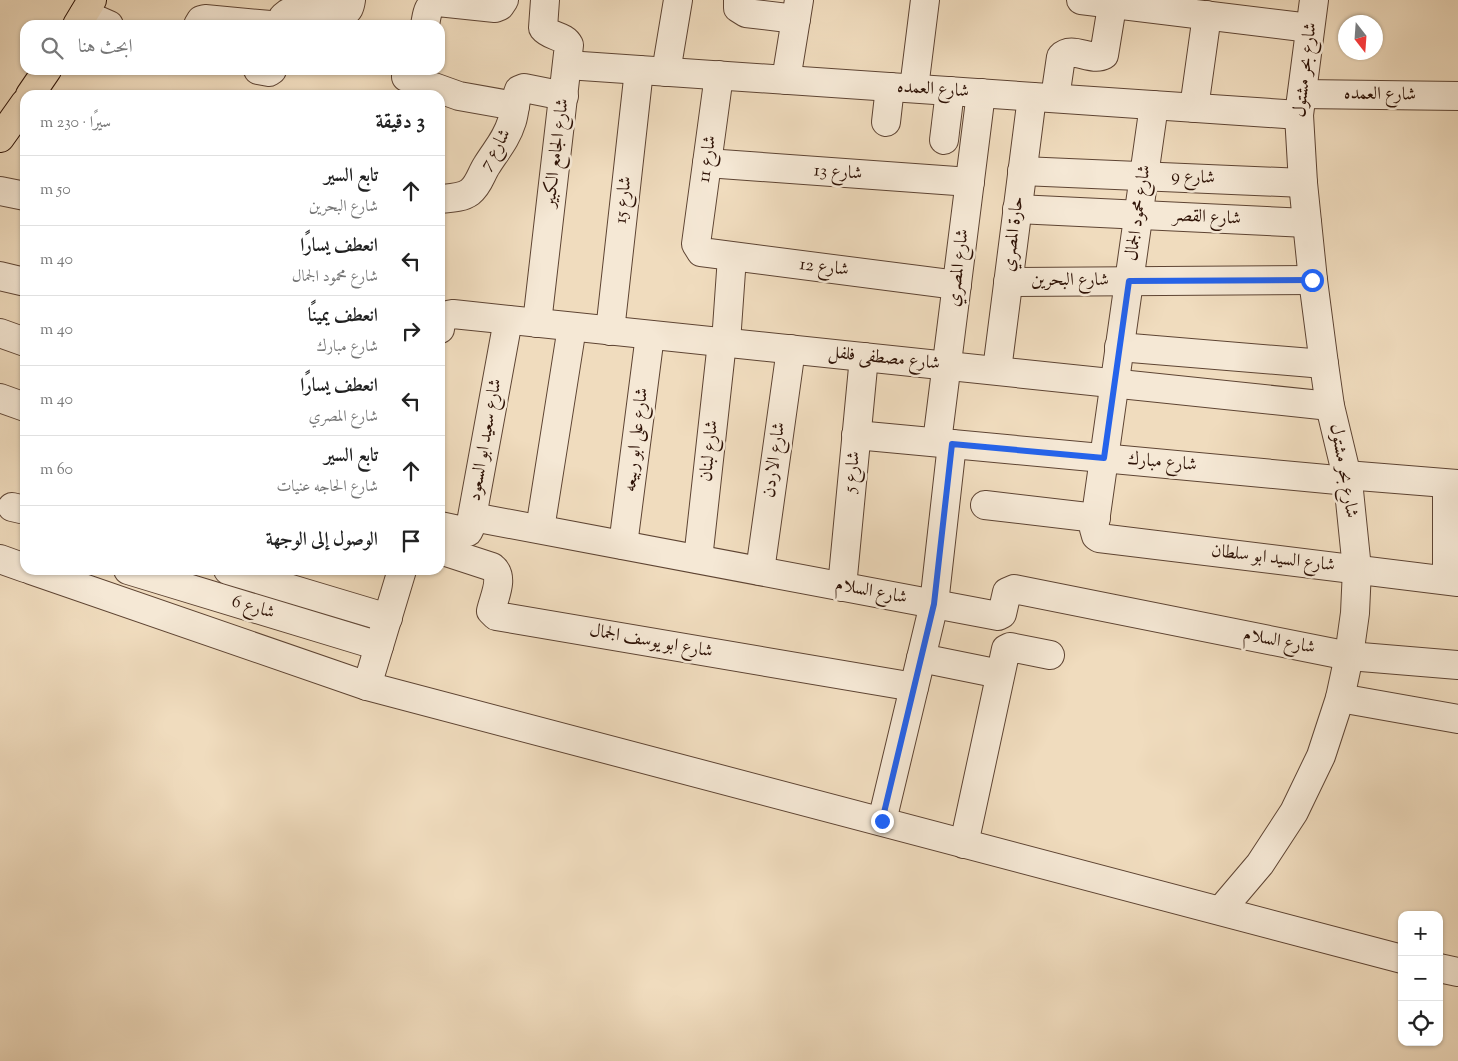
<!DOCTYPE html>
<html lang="ar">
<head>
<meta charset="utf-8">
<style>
  :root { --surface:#fff; --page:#f6f6f6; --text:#222; --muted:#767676; --line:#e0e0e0 }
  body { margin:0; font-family:"Sorts Mill Goudy",Amiri,serif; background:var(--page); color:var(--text); direction:rtl }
  .controls { position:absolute; right:15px; bottom:15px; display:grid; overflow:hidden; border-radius:10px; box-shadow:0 1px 4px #0004 }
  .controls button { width:45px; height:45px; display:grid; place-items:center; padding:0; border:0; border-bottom:1px solid var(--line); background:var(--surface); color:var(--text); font:25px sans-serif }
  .compass { position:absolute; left:1338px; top:15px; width:45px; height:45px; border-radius:50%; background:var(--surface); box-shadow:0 1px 4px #0004; rotate:163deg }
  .stop { position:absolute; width:15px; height:15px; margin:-11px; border:4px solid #2563eb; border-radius:50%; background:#fff }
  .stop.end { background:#2563eb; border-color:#fff; box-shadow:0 1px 5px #0008 }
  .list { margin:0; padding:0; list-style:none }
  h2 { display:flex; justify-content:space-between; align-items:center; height:65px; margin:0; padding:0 20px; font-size:21px }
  h2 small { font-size:16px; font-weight:400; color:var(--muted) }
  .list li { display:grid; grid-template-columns:32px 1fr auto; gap:15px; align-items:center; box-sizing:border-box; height:70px; padding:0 20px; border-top:1px solid var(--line) }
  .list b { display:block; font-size:19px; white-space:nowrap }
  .list p { margin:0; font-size:16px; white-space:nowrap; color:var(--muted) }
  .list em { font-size:16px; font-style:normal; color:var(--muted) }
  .icon { flex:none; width:28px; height:28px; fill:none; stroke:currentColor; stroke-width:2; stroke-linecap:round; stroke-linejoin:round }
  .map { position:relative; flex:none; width:1458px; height:1061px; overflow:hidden; direction:ltr }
  .search { position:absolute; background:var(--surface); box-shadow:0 1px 4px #0004; left:20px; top:20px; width:425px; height:55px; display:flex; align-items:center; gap:12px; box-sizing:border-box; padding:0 18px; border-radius:15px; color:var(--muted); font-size:19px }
  .panel { position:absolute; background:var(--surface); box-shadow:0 1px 4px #0004; left:20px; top:90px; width:425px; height:485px; border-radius:15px; direction:rtl }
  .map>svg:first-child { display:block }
</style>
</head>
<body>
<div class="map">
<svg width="1458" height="1061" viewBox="0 0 1458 1061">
  <rect width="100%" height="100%" fill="#f0dcbe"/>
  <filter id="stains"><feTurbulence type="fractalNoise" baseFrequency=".004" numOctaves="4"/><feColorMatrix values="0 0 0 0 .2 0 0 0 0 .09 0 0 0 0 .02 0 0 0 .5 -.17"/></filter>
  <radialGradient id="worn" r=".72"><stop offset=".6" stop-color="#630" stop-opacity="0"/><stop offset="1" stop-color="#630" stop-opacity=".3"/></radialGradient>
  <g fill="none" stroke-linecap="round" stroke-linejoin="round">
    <!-- minor casing -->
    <g stroke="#5e4433" stroke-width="30">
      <g id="minor">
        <path d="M738,0v8l8,5 50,6"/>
        <path d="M1081,0l229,28"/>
        <path d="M84,14l25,11"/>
        <path d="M198,25l3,-5 4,-1 65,6"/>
        <path d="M281,25l2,-8 5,-4 55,1c6,-4 7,-7 8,-14"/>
        <path d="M425,25c2,-10 2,-20 13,-23l57,6 5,-2 4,-6"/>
        <path d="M567,65l732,50"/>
        <path d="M258,70l11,2 3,-2"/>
        <path d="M666,72l12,-72"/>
        <path d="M719,75l-23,169 5,8 256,33"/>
        <path d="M406,77l53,19 56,10"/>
        <path d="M786,80l13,-80"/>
        <path d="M914,88l11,-88"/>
        <path d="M1302,94l156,2"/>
        <path d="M1055,98l6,-41c11,-12 30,5 43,-2l9,-55"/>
        <path d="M1154,105l-60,424 2,7 3,2 359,44"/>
        <path d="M1194,108l13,-93"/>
        <path d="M886,122l4,-35"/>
        <path d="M944,140l6,-49"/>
        <path d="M707,163l263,19"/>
        <path d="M1022,171l281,12"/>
        <path d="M0,191l25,5"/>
        <path d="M440,199c10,-1 22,-1 30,-7 9,-7 11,-18 17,-27 10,-16 19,-25 25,-44 3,-10 3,-22 7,-31l5,-2 40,8"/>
        <path d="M1017,209l290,14"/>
        <path d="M0,276l25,6"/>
        <path d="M1008,282l305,-2"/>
        <path d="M537,323l32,-278c-5,-10 -19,-8 -26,-17l2,-28"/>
        <path d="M440,329c1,-9 4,-14 13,-15l877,92"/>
        <path d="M610,331l29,-261"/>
        <path d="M0,333l25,9"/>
        <path d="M726,342l6,-85"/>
        <path d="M1119,347l205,17"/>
        <path d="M997,370l35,-273"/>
        <path d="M0,398l25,9"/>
        <path d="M856,435l492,46"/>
        <path d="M937,442l44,-349"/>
        <path d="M1346,475l112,9"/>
        <path d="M1447,484v96"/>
        <path d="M985,505l111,13"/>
        <path d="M12,507l13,3"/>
        <path d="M473,517l525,99 4,-2 5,-22 7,-3 335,67 109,9"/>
        <path d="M440,526l28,6 2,-4 38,-208"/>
        <path d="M540,529l32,-202"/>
        <path d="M623,545l27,-210"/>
        <path d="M440,550l52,17c13,10 2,30 -1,44l5,5 418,71"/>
        <path d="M0,559l25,9"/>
        <path d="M698,559l24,-217"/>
        <path d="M31,570l336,116 1035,273"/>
        <path d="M128,570l251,76"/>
        <path d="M228,570l160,48"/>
        <path d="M760,571l31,-222"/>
        <path d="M842,587l22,-230"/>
        <path d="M921,658l79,16"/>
        <path d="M367,686l35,-116"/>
        <path d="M1340,698l118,21"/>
        <path d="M882,821l52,-217 18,-160"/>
        <path d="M964,844l42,-195 4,-2 40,8"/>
        <path d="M1221,910l39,-46 34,-52 27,-56 19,-58 9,-42 6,-43 2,-44 -9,-88 -18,-75 -6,-42 -11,-84 -10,-97 -4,-68 15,-115"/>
        <path d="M1439,968l19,4"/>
      </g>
    </g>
    <!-- major casing -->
    <g stroke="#2d1105" stroke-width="30">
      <g id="major">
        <path d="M77,25l15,-25"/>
        <path d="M30,95l17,-25"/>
        <path d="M0,138l25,-35"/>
      </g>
    </g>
    <!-- minor -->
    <use href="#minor" stroke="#f5e8d5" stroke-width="28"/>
    <!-- major -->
    <use href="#major" stroke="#f0dcbe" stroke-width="28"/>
  </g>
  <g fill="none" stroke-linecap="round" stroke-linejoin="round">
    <!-- route -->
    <path stroke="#2563eb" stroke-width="6" d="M882,821l52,-217 18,-160 152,14 25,-177 183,-1"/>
  </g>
  <g text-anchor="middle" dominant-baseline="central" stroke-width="5" stroke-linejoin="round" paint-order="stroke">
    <!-- street labels -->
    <g font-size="18" fill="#2d1105" stroke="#f5e8d5">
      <text transform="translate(1306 70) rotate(-83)">شارع بحر مشتول</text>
      <text transform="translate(933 90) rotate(4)">شارع العمده</text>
      <text transform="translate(1380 95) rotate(1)">شارع العمده</text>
      <text transform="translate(496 150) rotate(-60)">شارع 7</text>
      <text transform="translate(557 153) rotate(-83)">شارع الجامع الكبير</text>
      <text transform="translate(708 159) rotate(-82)">شارع 11</text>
      <text transform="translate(838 173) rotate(4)">شارع 13</text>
      <text transform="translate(1193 178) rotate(3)">شارع 9</text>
      <text transform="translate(624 200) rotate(-84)">شارع 15</text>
      <text transform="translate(1139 213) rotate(-82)">شارع محمود الجمال</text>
      <text transform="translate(1207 218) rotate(3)">شارع القصر</text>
      <text transform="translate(1014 234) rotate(-83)">حارة المصري</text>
      <text transform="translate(824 268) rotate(7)">شارع 12</text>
      <text transform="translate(959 268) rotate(-83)">شارع المصري</text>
      <text x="1070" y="281">شارع البحرين</text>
      <text transform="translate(884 359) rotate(6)">شارع مصطفى فلفل</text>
      <text transform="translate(486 440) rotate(-80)">شارع سعيد ابو السعود</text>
      <text transform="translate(637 440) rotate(-83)">شارع على ابو ربيعه</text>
      <text transform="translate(710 451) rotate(-84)">شارع لبنان</text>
      <text transform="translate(775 460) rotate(-82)">شارع الاردن</text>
      <text transform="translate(1162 463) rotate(5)">شارع مبارك</text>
      <text transform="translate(1343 471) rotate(80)">شارع بحر مشتول</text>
      <text transform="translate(853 472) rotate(-84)">شارع 5</text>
      <text transform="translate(1273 559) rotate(7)">شارع السيد ابو سلطان</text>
      <text transform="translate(871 592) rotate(11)">شارع السلام</text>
      <text transform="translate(253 608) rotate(17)">شارع 6</text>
      <text transform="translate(651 642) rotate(10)">شارع ابو يوسف الجمال</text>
      <text transform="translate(1279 642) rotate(11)">شارع السلام</text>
    </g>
  </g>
  <rect width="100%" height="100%" filter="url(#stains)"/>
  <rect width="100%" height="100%" fill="url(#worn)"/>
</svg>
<div class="controls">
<button>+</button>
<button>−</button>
<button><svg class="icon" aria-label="locate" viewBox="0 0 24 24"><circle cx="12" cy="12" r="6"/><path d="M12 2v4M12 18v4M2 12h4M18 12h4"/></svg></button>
</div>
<svg class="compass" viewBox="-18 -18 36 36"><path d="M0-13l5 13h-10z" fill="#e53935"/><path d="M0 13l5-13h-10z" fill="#767676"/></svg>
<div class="stop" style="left:1312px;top:280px"></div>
<div class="stop end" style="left:882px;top:821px"></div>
<div class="search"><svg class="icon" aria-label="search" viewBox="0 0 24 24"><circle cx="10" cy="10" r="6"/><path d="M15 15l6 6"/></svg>ابحث هنا</div>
<section class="panel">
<h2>3 دقيقة<small>سيرًا · 230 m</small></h2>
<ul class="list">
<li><svg class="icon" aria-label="ahead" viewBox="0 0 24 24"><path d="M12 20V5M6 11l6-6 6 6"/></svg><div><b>تابع السير</b><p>شارع البحرين</p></div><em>50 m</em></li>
<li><svg class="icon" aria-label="left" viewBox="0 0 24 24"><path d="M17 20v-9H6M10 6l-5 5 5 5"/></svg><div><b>انعطف يسارًا</b><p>شارع محمود الجمال</p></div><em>40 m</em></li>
<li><svg class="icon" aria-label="right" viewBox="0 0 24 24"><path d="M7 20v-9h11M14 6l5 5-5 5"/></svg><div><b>انعطف يمينًا</b><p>شارع مبارك</p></div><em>40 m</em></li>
<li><svg class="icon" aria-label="left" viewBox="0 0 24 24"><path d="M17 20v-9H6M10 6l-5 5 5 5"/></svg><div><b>انعطف يسارًا</b><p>شارع المصري</p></div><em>40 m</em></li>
<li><svg class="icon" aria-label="ahead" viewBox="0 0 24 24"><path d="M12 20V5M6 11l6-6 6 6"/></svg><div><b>تابع السير</b><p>شارع الحاجه عنيات</p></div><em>60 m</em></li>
<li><svg class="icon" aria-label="arrive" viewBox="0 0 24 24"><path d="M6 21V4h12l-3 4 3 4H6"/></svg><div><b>الوصول إلى الوجهة</b></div></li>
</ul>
</section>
</div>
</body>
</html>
